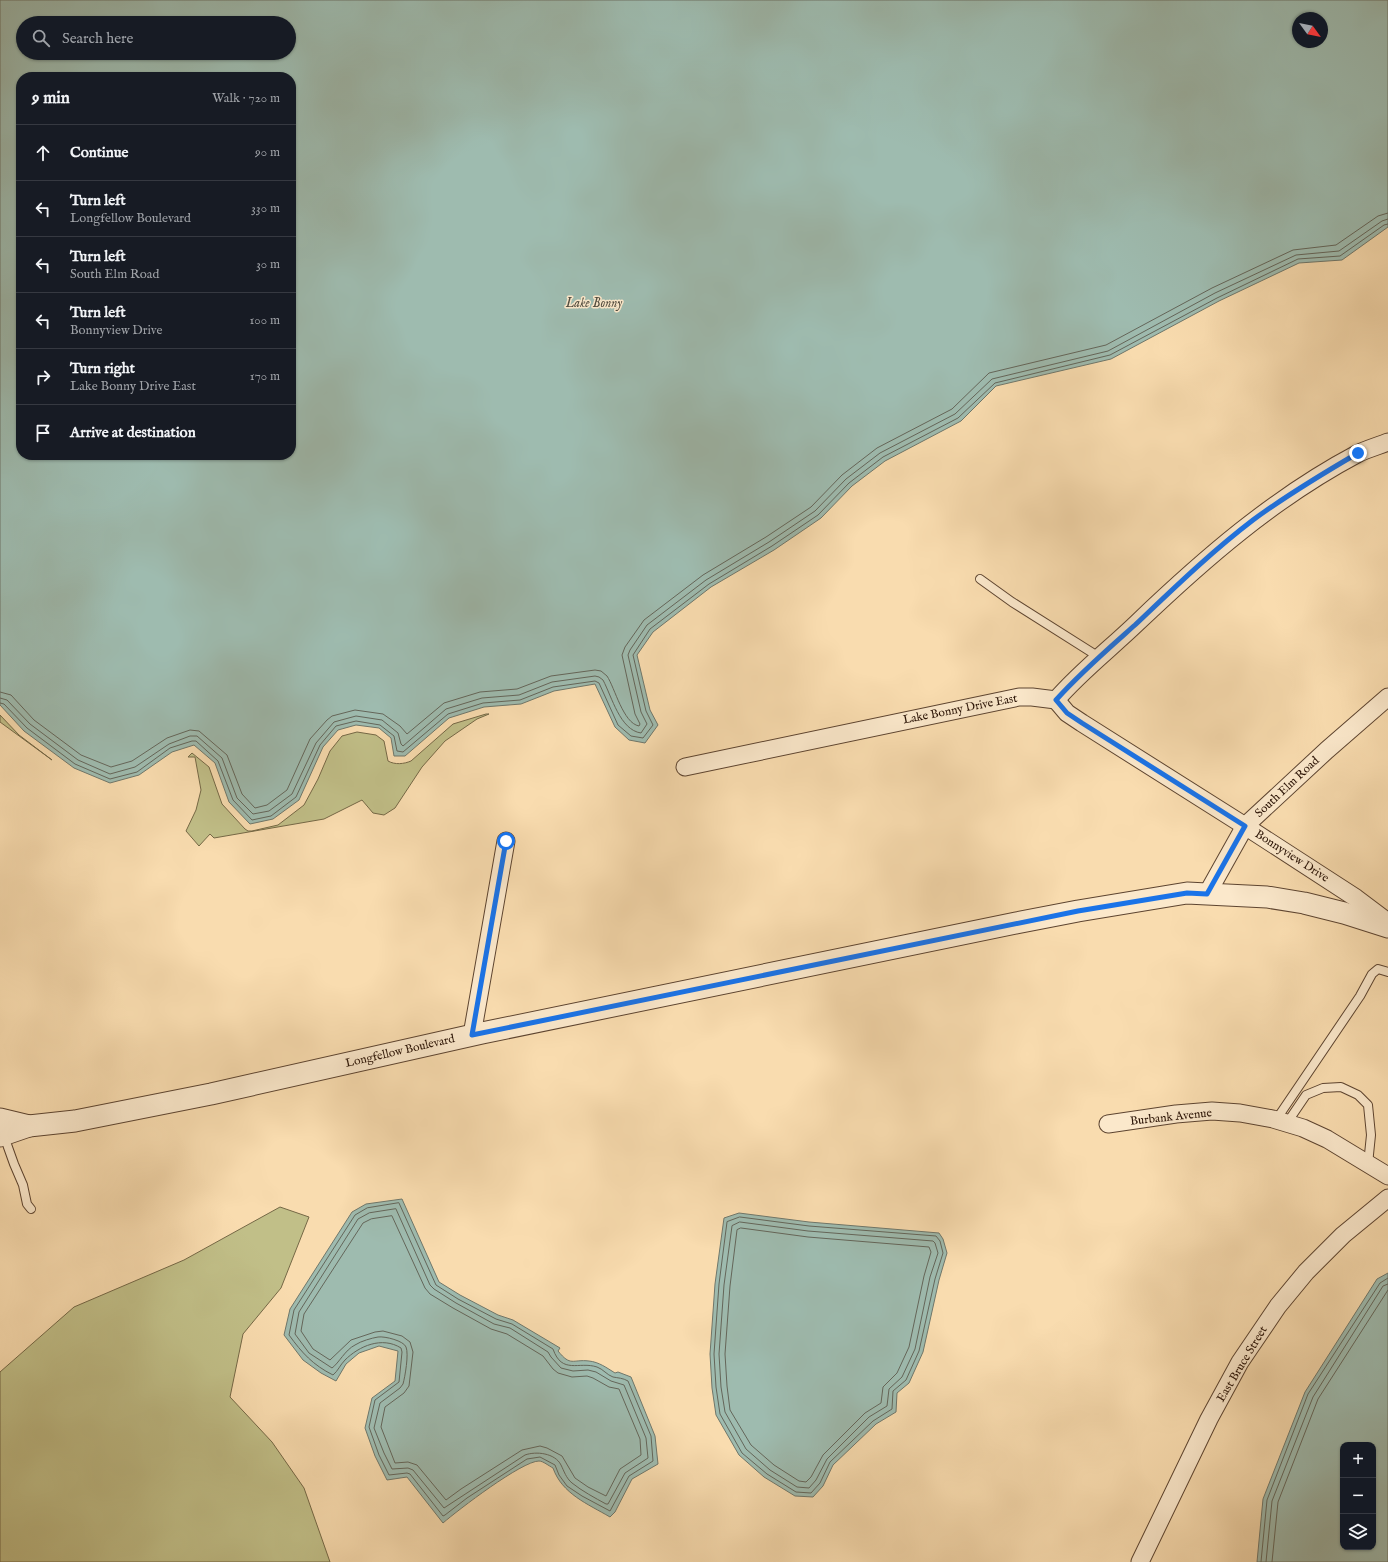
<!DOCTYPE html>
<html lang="en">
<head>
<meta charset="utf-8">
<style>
  :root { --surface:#171b24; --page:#20242c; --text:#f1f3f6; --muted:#9ea1a6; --line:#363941 }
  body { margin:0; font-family:"IM FELL English",serif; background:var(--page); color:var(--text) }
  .controls { position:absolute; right:12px; bottom:12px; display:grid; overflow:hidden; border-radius:8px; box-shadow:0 1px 3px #0004 }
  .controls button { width:36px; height:36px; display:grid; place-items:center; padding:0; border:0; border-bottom:1px solid var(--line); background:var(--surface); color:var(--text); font:20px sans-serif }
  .compass { position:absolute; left:1292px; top:12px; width:36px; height:36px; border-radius:50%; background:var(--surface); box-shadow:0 1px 3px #0004; rotate:123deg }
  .stop { position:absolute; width:12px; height:12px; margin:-9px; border:3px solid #1a73e8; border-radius:50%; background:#fff }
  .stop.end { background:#1a73e8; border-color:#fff; box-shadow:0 1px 4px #0008 }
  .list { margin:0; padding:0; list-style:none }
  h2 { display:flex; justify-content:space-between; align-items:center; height:52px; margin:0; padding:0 16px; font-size:17px }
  h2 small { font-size:13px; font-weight:400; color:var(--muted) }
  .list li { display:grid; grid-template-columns:26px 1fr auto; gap:12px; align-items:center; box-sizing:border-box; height:56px; padding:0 16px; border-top:1px solid var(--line) }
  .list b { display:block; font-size:15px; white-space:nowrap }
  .list p { margin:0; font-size:13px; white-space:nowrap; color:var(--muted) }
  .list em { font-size:13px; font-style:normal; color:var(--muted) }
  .icon { flex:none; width:22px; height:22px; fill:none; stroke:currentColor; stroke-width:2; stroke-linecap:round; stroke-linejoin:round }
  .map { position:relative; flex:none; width:1388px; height:1562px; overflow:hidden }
  .search { position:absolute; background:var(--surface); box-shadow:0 1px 3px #0004; left:16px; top:16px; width:280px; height:44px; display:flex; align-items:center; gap:10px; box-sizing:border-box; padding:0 14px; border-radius:22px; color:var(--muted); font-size:15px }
  .panel { position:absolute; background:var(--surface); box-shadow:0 1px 3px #0004; left:16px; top:72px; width:280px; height:388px; border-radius:16px }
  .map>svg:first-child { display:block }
</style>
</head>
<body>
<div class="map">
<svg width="1388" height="1562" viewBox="0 0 1388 1562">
  <rect width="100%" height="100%" fill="#f9dcaf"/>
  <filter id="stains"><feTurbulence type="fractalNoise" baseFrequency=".005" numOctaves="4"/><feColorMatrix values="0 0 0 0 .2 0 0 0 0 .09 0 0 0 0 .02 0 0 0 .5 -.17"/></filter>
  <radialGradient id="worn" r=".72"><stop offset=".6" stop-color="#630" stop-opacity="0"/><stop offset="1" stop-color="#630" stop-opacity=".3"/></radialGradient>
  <!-- green -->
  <g fill="#c1bf88" stroke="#756846">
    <path d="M486,714h3l-12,5 -32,22 -23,26 -27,41 -11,7 -11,-2 -11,-13 -38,19 -110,19 -4,-4 -11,12 -13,-15 10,-21 5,-20 -6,-33h-7l4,-4 17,14 13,37 23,25 3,2h4l26,-6 26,-20 14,-26 12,-28 12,-15 15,-4 19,3 8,6 4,20c7,4 16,3 23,0l42,-37z"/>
    <path d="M0,715l19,20 33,25 -52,-38z"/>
    <path d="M280,1207l29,10 -28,71 -38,46 -13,63 42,45 32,46 26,74h-330v-190l74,-65 110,-47z"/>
  </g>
  <!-- water -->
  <g fill="#9ebbaf" stroke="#6f776b" fill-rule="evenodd">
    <path d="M0,0h1388v227l-46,33 -43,3 -80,38 -108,58 -115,27 -35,35 -76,40 -33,25 -31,32 -47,32 -63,37 -58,45 -16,23 13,55 8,15 -13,18 -16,-3 -14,-13 -20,-43 -41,7 -33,13 -37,3 -35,11 -44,38h-11l-3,-18 -12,-10 -23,-3 -18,5 -15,17 -24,53 -26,19 -23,5 -21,-22 -14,-39 -21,-18 -22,7 -33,23 -29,8 -36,-15 -50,-37 -24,-26zM1298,18h24v24h-24zM23,23h266v30h-266zM21,77h270v378h-270z"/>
    <path d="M402,1199l37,83 21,13 38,20 15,5 47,28 -2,3c13,16 14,8 31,10 10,1 18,7 26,12l3,-1 13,5 24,59 3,28 -26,15 -17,33 -5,5c-22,-13 -48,-23 -57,-49 -4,-2 -10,-7 -14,-7 -17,0 -81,49 -96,62l-36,-46 -20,3 -12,-24 -10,-28 7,-30 23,-17 3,-30 -19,-5 -20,7 -13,11 -10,17 -15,-8 -18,-13 -19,-25 6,-26 62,-97 14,-8z"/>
    <path d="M739,1213l70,9 130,11 4,6 4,14 -8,27 -16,72 -14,31 -12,10 -1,19 -20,12 -43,41 -10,21 -10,11 -18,-1 -31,-19 -25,-22 -23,-40 -4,-27 -2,-34 5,-70 9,-66z"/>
    <path d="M1388,1273v289h-131l6,-63 42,-107 72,-113zM1343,1445h30v102h-30z"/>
  </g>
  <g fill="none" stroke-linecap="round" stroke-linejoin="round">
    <!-- shore -->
    <g stroke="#64665a" stroke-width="1">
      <path d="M0,692l11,3 23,25 47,35 30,12 21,-6 35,-23 23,-8 9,1 28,24 15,39 13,14 12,-3 20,-15 23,-51 17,-19 5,-4 23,-6 28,4 17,12 7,8 37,-31 36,-11 37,-3 34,-13 44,-6 6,1 6,5c8,12 16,47 32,50l1,-2 -5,-10 -13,-59 3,-8 19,-27 59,-45 63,-38 45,-30 31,-32 35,-27 75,-39 37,-36 117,-28 106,-57 81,-38 43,-5 42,-29 10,-3"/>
      <path d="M0,698l7,2 23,24 48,36 32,14 25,-7 34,-23 21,-8h7l25,22 15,40 16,16 16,-3 23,-17 24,-51 18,-21 22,-6 26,4 16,13 3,11 2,2 43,-37 36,-11 37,-3 33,-13 43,-6 4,1 4,3c9,17 17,50 38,53l6,-9 -6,-12 -13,-57 2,-5 17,-25 59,-45 63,-38 46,-31 31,-32 34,-26 75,-39 37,-35 116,-28 107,-58 81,-38 43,-4 43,-30 6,-2"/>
      <path d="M0,703l4,1 23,24 48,36 35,15 27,-7 33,-24 22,-7h4l22,20 15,39 19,20 19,-4 25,-19 24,-52 16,-19 20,-5 24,4 14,11 3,15 6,1 45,-38 35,-11 37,-3 33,-13 42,-6 4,2 19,42 13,11 12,2 10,-13 -7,-14 -13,-56 17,-26 59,-45 63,-38 46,-31 31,-32 34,-26 75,-39 37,-35 115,-28 107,-57 81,-39 42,-3 44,-31 4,-1"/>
      <path d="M399,1203l37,82 22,14 38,20 16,5 41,25c9,26 26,12 44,18 6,2 10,8 16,10 5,1 10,1 15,4l23,55 2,25 -24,15 -19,35 -28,-15 -15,-10 -8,-11 -4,-10 -15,-8 -13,2 -60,39 -22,17 -2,1 -33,-42 -3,-1 -18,2 -10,-20 -10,-28 6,-27 24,-18 3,-30 -1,-4c-19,-12 -42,-2 -56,12 -5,5 -7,11 -12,15 -20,-10 -31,-22 -44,-40l5,-25 61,-95 12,-7z"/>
      <path d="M396,1209l34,76 4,4 22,14 38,21 16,4 38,24 3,5 10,11 12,3 15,-1 8,2 15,9 13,4 22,53 2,20 -23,15 -17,31h-2c-11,-6 -24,-13 -34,-21 -6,-5 -8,-12 -11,-18 -6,-12 -25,-14 -36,-10l-81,53 -31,-38 -5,-2 -16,1 -8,-16 -10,-25 6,-25 20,-15 3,-4c2,-7 6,-30 3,-37 -2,-6 -21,-11 -28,-10 -6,1 -17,4 -23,8 -10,5 -16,18 -23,23l-23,-15 -14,-19 4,-22 59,-93 11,-6z"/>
      <path d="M392,1216l33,72 5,6 23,14 38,21 16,5 36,22 10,13 5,4 14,4 15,-1 6,2 16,9 10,2 21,50 1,16 -21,14 -14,27 -18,-9 -13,-9 -13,-22 -15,-8 -7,-2 -18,4 -61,39 -15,11 -29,-35 -9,-3 -13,1 -14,-36 4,-20 19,-14 5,-7 4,-34 -3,-10 -8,-6 -19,-5 -8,1 -24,8 -21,20 -17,-11 -12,-18 3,-17 59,-91 8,-4z"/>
      <path d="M740,1217l69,9 127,10 4,5 3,12 -8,26 -16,72 -13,29 -13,11 -1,18 -19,12 -43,41 -10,21 -9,10 -15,-1 -29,-18 -25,-21 -22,-39 -4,-27 -2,-33 5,-70 8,-62z"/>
      <path d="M740,1222l68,9 125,10 2,2 3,10 -8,24 -15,72 -13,28 -13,12 -2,17 -18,11 -42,42 -11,21 -7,8 -12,-1 -27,-17 -24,-21 -21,-37 -4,-25 -2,-33 5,-69 8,-59z"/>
      <path d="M741,1228l67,9 121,10 2,5 -7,24 -15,71 -12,26 -14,14 -2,16 -16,10 -42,42 -12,22 -5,5 -7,-1 -25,-16 -23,-20 -21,-35 -3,-24 -2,-32 5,-68 7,-56z"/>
      <path d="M1261,1562l6,-62 41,-106 72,-111 8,-5"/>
      <path d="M1266,1562l6,-61 41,-104 70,-111 5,-2"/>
      <path d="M1272,1562l6,-60 40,-103 70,-109"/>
    </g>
    <!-- service casing -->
    <g stroke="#5d4430" stroke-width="10">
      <g id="service">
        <path d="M980,579l32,23 87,55"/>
        <path d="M1276,1120l84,-124 12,-22 6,-5 10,3"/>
        <path d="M1287,1123l19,-28 17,-7 18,-1 17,8 10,10 3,30 -3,29"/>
        <path d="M4,1136l10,28 9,21 4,19 4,5"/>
      </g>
    </g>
    <!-- minor casing -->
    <g stroke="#5d4430" stroke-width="19">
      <g id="minor">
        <path d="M1056,700l11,13 15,10 163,103 111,72 32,24"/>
        <path d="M685,767l334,-70h13l24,3c24,-28 54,-51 81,-77 67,-64 137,-125 220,-169 10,-5 21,-8 31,-12"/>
        <path d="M1207,894l38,-68 82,-76 61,-53"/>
        <path d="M472,1035l34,-194"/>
        <path d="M1108,1124l68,-10 36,-3 28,2 33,6 30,9 24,11 61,37"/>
        <path d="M1140,1562l69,-143 31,-57 38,-56 28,-34 37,-37 45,-37"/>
      </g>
    </g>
    <!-- tertiary casing -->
    <g stroke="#5d4430" stroke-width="23">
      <g id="tertiary">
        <path d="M0,1119l29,7 46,-5 136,-27 271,-61 534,-110 62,-12 109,-18 80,4 37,6 40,10 44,14"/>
        <path d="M0,1136l29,-10"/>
      </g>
    </g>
    <!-- service -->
    <use href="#service" stroke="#fbe8cb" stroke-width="8"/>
    <!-- minor -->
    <use href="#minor" stroke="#fbe8cb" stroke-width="17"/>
    <!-- tertiary -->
    <use href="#tertiary" stroke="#fbe8cb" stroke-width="21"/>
  </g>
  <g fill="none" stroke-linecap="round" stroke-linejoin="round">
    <!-- route -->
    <path stroke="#1a73e8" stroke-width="5" d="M506,841l-34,194 606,-124 109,-18 20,1 38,-68 -163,-103 -15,-10 -11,-13c24,-27 52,-51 79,-75 38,-36 76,-73 118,-105 34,-25 69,-46 105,-67"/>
  </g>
  <g text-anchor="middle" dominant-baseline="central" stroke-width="3" stroke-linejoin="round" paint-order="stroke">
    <!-- street labels -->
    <g font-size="12" fill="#291205" stroke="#fbe8cb">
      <text transform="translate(960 709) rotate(-11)">Lake Bonny Drive East</text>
      <text transform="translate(1287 787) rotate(-43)">South Elm Road</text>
      <text transform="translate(1292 856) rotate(33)">Bonnyview Drive</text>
      <text transform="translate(400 1051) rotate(-13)">Longfellow Boulevard</text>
      <text transform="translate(1171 1117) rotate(-6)">Burbank Avenue</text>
      <text transform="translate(1242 1364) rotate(-59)">East Bruce Street</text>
    </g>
    <!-- water labels -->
    <g font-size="13" font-style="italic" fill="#524d40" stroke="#fbe8cb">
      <text x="594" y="303">Lake Bonny</text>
    </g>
  </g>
  <rect width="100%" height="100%" filter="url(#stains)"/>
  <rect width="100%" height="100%" fill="url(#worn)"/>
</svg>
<div class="controls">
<button>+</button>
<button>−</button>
<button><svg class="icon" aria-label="layers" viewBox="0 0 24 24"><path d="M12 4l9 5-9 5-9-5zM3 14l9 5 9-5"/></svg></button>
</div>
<svg class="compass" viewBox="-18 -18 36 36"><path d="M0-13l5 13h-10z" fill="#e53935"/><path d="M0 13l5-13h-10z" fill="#9ea1a6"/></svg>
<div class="stop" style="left:506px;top:841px"></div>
<div class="stop end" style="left:1358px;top:453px"></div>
<div class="search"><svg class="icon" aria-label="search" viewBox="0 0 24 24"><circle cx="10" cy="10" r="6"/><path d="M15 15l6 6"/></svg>Search here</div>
<section class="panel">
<h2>9 min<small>Walk · 720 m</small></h2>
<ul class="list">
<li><svg class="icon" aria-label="ahead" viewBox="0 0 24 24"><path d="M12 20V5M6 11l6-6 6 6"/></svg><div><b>Continue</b></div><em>90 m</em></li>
<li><svg class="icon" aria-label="left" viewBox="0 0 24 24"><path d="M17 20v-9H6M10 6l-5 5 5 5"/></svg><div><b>Turn left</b><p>Longfellow Boulevard</p></div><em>330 m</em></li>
<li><svg class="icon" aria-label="left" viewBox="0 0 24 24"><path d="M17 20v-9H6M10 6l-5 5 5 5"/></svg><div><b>Turn left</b><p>South Elm Road</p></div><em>30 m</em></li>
<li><svg class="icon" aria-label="left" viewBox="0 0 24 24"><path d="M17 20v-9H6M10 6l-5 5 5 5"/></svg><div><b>Turn left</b><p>Bonnyview Drive</p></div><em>100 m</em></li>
<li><svg class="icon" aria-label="right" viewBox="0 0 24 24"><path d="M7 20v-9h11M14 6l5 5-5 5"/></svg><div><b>Turn right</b><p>Lake Bonny Drive East</p></div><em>170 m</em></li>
<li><svg class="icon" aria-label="arrive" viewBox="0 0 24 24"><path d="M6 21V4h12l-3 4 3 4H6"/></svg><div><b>Arrive at destination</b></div></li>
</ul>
</section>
</div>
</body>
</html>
